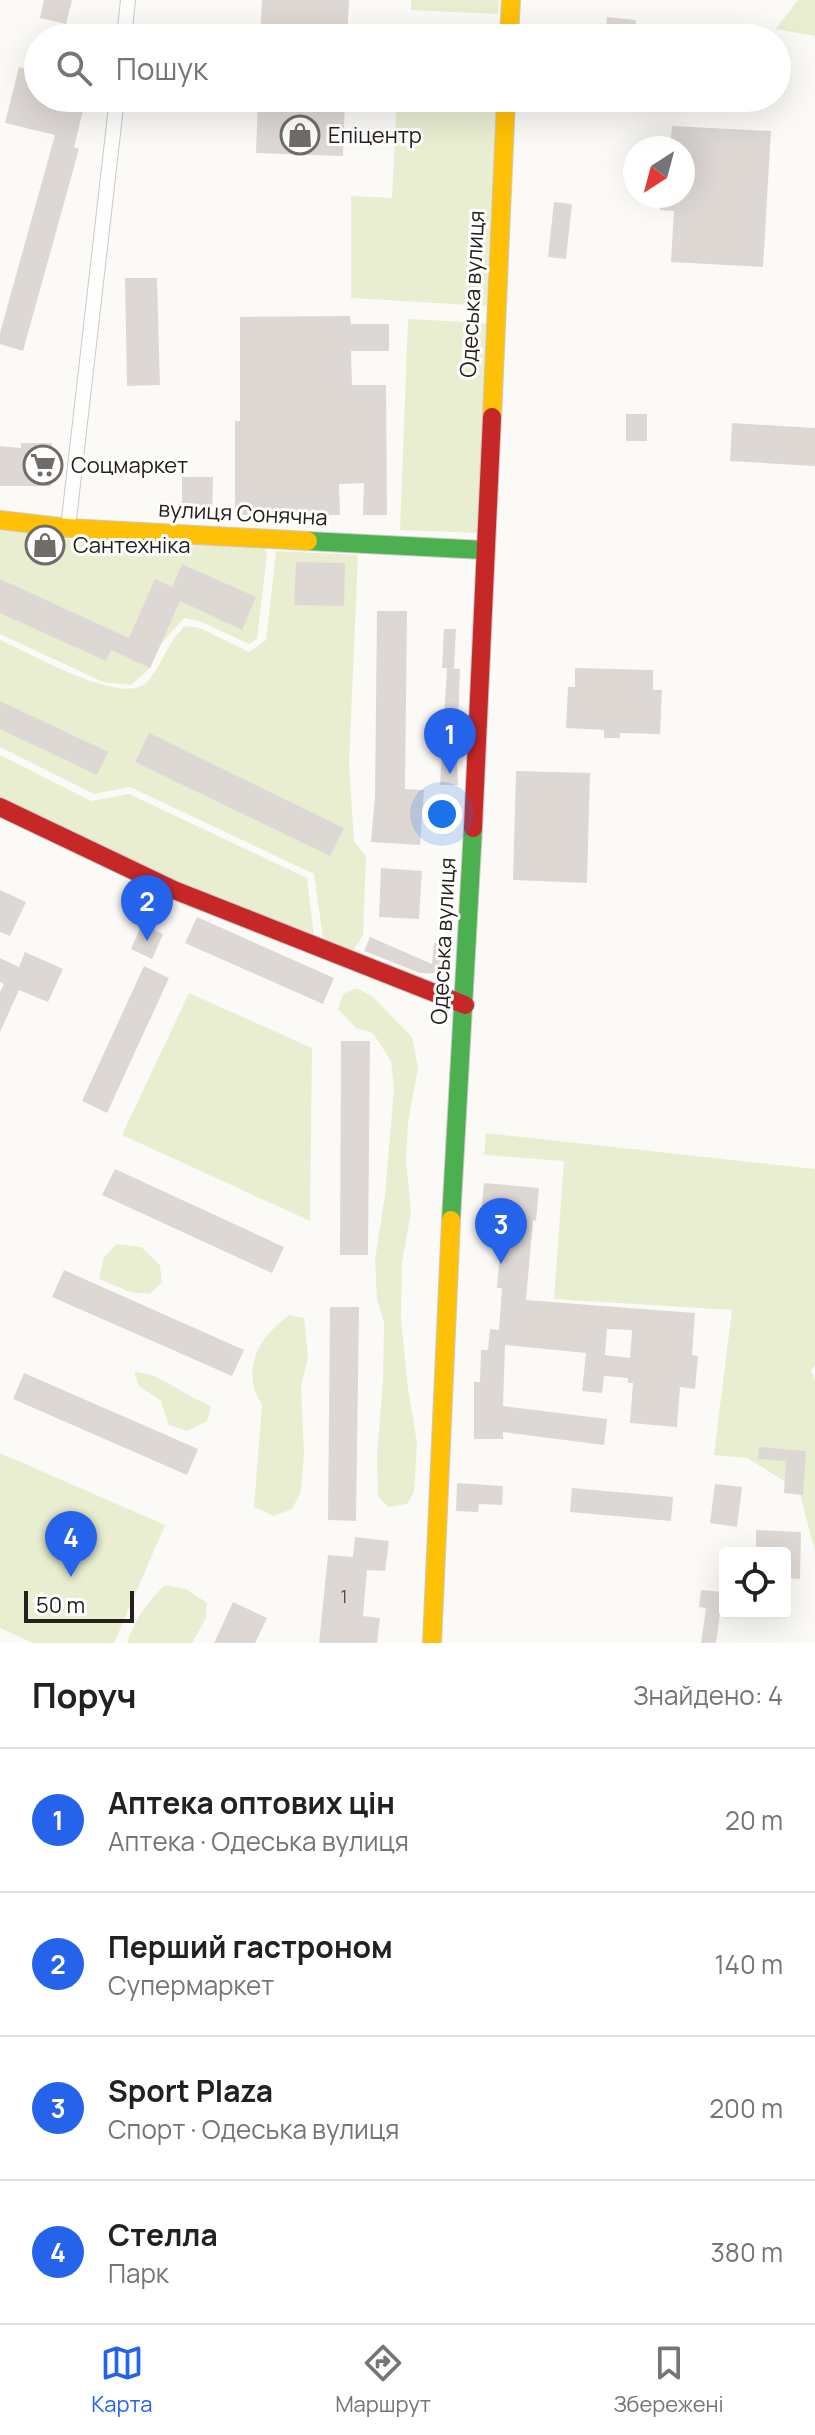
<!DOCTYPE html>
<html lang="uk">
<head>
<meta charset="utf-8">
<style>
  :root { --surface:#fff; --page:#f6f6f6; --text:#202124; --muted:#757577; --line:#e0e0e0; --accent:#2563eb }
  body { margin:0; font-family:Manrope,sans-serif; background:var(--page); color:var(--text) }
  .controls { position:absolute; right:24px; bottom:24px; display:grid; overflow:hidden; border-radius:8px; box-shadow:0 8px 32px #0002 }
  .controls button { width:72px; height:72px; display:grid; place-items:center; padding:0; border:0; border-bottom:2px solid var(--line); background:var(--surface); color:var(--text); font:40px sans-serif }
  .compass { position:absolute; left:623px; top:136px; width:72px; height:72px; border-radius:50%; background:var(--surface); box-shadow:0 8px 32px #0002; rotate:216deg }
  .scale { position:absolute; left:24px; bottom:20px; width:110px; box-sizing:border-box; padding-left:8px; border:4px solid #26201a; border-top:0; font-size:22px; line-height:28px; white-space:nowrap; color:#26201a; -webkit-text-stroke:6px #fff; paint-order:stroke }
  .you { position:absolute; left:442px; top:814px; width:28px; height:28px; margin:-20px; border:6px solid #fff; border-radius:50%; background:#1a73e8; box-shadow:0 0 0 12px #1a73e833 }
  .badge { display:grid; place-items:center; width:52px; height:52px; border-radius:50%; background:var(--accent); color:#fff; font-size:26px; font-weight:700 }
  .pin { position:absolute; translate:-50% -66px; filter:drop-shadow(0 2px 4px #0008) }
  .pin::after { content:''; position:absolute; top:42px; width:28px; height:24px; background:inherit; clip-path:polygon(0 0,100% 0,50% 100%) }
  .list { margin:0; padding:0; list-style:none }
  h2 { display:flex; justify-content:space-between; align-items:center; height:104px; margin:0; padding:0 32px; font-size:34px }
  h2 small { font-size:26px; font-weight:400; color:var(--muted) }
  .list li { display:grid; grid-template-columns:52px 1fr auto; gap:24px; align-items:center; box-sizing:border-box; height:144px; padding:0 32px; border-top:2px solid var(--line) }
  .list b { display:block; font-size:30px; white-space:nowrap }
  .list p { margin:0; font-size:26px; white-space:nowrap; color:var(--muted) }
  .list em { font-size:26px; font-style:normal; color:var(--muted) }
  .icon { flex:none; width:44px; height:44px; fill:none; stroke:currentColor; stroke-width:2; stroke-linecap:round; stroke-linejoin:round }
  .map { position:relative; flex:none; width:815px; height:1643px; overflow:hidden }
  .search { position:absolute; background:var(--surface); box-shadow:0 8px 32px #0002; left:24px; right:24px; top:24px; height:88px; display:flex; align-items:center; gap:20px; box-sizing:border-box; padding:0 28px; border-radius:44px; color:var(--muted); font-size:30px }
  .sheet { height:680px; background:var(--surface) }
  nav { display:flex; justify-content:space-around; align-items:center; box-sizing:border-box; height:112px; border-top:2px solid var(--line); background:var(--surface); font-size:22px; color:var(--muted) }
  nav a { display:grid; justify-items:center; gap:4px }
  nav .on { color:var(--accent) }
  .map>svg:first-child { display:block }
</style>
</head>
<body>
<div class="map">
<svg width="815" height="1643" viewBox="0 0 815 1643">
  <rect width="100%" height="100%" fill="#fcfaf7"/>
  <!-- green -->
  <g fill="#e9eed1">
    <path d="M411,0h88l-1,14 -87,-4z"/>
    <path d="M798,0h17v36l-39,-7z"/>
    <path d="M400,26l99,2 -1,10h-98z"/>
    <path d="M397,98h99l-9,208 -136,-8v-102l41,2z"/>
    <path d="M408,319l78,4 -7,210 -79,-3z"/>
    <path d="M0,529l82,12 9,-3 173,10 3,5 -10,86 -8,5 -47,-22 -18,-4 -23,26 -11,24 -19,17 -28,-3 -103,-48z"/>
    <path d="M276,551l82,4 -9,209 5,77 12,15 -3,79 -13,21 -26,-11 -10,-71 -184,-87 -36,7 -94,-47v-107c28,12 121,66 146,43 16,-16 21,-41 39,-57l15,2 49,24 17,-12z"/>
    <path d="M0,755l91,46 38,-7 178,84 7,58 -5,4 -309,-139z"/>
    <path d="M357,988l16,9 39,40 6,31 -10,55 -2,37 5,52 -9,50 -1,57 7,69 9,55 -3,49 -7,12 -19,3 -10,-11 -1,-40 6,-76 1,-58 -7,-22 -2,-40 10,-65 9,-106 -3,-28 -18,-28 -17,-5 -18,-19 5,-15z"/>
    <path d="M189,993l123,55 -2,173 -188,-86z"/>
    <path d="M486,1133l329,36v197l-4,4 4,11v171l-16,-62 -52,-32 -33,-3 18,-145 -178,-11 10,-138 -80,-6z"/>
    <path d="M117,1244l24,3 19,18 2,17 -12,12 -20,-2 -31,-13 5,-22z"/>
    <path d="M289,1315l15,3 4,39 -7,30 3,66 -3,39 -9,17 -18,7 -20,-9 8,-102c-22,-35 -4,-67 27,-90z"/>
    <path d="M134,1372c21,1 37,13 54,23 8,5 16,6 23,12l-4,14 -20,10 -18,-6 -8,-24 -22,-15z"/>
    <path d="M0,1453l165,72 -51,118h-81l-33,-15z"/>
    <path d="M165,1585l21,4 21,14 -1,15 -14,25h-65c8,-24 20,-41 38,-58z"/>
  </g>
  <!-- building -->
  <g fill="#ded8d5" fill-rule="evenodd">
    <path d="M44,0h28l-6,24 -26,-6z"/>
    <path d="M262,0h87l-2,38h-87z"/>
    <path d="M607,17l29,3 -2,18h-29z"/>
    <path d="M19,67l19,5v26h48l-12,49 5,2 -56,202 -23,-7v-11l55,-198 -50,-12z"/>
    <path d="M258,98h87l-2,58 -87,-3z"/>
    <path d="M672,126l99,5 -8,136 -92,-5 3,-51 -14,-1 1,-14h22v-48h-13z"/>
    <path d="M554,202l18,2 -6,55 -18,-2z"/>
    <path d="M125,278h32l3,107 -33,1z"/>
    <path d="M350,316l1,8h38v27h-38l1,34h34l1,130h-24l1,-32 -25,1 1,31h-105v-94h5v-104z"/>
    <rect x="626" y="414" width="21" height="27"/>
    <path d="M732,423l83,5v38l-85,-5z"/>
    <path d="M21,443h31l-1,43h-51v-40l21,2z"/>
    <path d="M182,477h31l-1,36h-30z"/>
    <path d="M296,562l49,1 -1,43 -50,-1z"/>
    <path d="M182,564l74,33 -14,33 -62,-29 -30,67 -39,-18 -5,11 -106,-48v-34l129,59 26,-59 17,8z"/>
    <path d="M377,611h30l-2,178 19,1 -4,55 -49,-3 4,-46z"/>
    <path d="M444,629h12l-2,39h-12z"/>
    <path d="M447,668l13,1 -2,54h-3l3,62h-18z"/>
    <path d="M575,668l78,2v20h9l-2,44 -40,-1v5h-16v-8l-38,-2 2,-41h7z"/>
    <path d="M0,701l108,51 -11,23 -97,-46z"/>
    <path d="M149,733l195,95 -14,28 -195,-94z"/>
    <path d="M516,771l74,2 -3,110 -74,-3z"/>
    <path d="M381,868l41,3 -3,48 -40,-2z"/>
    <path d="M0,890l26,12 -16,34 -10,-4z"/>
    <path d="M197,917l137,61 -11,26 -138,-61z"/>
    <path d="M142,924l21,10 -11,25 -21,-10z"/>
    <path d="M370,937l62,27 2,-21 12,1 -1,26 5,4 -30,-1 -56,-22z"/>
    <path d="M25,952l38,17 -15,33 -29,-12 -19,42v-40l4,-8 -4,-2v-24l19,9z"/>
    <path d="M144,966l25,12 -62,135 -25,-12z"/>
    <path d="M341,1041h29l-2,214h-28z"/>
    <path d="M115,1169l169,78 -12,26 -170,-78z"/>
    <path d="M484,1183l55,5 -3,33 -3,-1 -7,80 169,13 -3,42 6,1 -3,33 -15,-2 -3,40 -47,-4 3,-40h-5v-5l-24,-2 -2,17 -20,-2 4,-38 -81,-8 -2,61 104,13 -3,26 -101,-13v7h-29v-57h6l1,-32h7l2,-21 9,1 3,-42h-5l6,-70 -22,-2zM607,1329l25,1 -2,28 -25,-3z"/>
    <path d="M64,1270l180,80 -12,26 -180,-79z"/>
    <path d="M330,1307h29l-3,214 -28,-1z"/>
    <path d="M24,1373l174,76 -11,26 -174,-76z"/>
    <path d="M759,1447l47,4 -3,44 -19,-2 2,-32 -28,-2z"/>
    <path d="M457,1483l46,3 -1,19 -23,-1 -1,8 -22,-1z"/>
    <path d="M715,1484l27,3 -5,40 -27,-4z"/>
    <path d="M572,1488l101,9 -2,24 -101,-9z"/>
    <path d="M756,1530l45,2 -1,47 -15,-1v-25h-29z"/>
    <path d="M355,1537l34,4 -4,30 -18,-1 -4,46 17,2 -3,25h-58l9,-88 25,2z"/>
    <path d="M701,1590l22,2 -7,51h-15l5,-35 -7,-1z"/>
    <path d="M233,1602l34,16 -12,25h-41z"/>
  </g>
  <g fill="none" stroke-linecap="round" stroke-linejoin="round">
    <!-- street casing -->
    <g stroke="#cdc9c4" stroke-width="16">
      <g id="street">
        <path d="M124,38l4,-38"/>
        <path d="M68,528l49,-430"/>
      </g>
    </g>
    <!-- fast casing -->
    <g stroke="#cdc9c4" stroke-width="20">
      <g id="fast">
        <path d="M308,541l176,9"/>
        <path d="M451,1220l22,-392"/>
      </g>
    </g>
    <!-- slow casing -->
    <g stroke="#cdc9c4" stroke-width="20">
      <g id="slow">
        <path d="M509,38l2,-38"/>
        <path d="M492,417l14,-319"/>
        <path d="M0,520l68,8 240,13"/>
        <path d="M432,1643l19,-423"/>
      </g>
    </g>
    <!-- jam casing -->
    <g stroke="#cdc9c4" stroke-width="20">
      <g id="jam">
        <path d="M0,807l174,83 291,115"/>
        <path d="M473,828l19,-411"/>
      </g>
    </g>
    <!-- street -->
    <use href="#street" stroke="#fffefe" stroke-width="14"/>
    <!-- fast -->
    <use href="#fast" stroke="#4caf50" stroke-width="18"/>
    <!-- slow -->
    <use href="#slow" stroke="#ffc107" stroke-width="18"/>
    <!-- jam -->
    <use href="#jam" stroke="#c62828" stroke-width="18"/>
  </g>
  <!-- icons -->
  <defs>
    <g id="shop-ring" transform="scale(2)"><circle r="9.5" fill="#fff" stroke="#716c67" stroke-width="1.5"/><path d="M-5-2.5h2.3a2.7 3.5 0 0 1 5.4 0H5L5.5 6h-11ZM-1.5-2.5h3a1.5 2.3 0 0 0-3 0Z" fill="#716c67"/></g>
    <g id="supermarket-ring" transform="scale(2)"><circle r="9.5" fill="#fff" stroke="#716c67" stroke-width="1.5"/><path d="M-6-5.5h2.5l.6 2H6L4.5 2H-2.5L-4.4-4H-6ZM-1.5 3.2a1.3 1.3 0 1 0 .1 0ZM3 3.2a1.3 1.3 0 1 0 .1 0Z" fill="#716c67"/></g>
  </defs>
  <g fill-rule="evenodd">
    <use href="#shop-ring" x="300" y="135"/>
    <use href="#supermarket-ring" x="43" y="465"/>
    <use href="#shop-ring" x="45" y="545"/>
  </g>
  <g text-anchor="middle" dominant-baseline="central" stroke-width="6" stroke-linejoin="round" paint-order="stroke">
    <!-- number labels -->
    <g font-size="18" fill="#544e49">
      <text x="344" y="1596">1</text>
    </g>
    <!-- poi labels -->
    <g font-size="22" fill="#26201a" stroke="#fff" text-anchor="start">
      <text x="328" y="135">Епіцентр</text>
      <text x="71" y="465">Соцмаркет</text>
      <text x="73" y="545">Сантехніка</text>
    </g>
    <!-- street labels -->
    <g font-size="22" fill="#26201a" stroke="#fff">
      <text transform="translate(472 294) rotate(-87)">Одеська вулиця</text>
      <text transform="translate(243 513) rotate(3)">вулиця Сонячна</text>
      <text transform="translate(443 941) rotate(-87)">Одеська вулиця</text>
    </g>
  </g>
</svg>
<div class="controls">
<button><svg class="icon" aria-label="locate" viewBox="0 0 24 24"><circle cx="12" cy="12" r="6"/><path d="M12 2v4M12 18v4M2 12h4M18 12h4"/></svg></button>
</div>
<svg class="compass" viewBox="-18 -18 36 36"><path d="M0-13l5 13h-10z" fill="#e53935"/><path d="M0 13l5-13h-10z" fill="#757577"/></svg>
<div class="scale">50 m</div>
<div class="you"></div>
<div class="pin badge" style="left:450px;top:774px">1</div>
<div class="pin badge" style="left:147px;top:941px">2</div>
<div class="pin badge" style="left:501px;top:1264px">3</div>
<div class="pin badge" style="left:71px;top:1577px">4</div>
<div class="search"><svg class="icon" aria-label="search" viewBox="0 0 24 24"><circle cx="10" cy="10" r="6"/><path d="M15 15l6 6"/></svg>Пошук</div>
</div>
<section class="sheet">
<h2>Поруч<small>Знайдено: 4</small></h2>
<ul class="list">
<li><span class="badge">1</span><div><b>Аптека оптових цін</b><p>Аптека · Одеська вулиця</p></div><em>20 m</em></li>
<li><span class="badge">2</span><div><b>Перший гастроном</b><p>Супермаркет</p></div><em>140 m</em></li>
<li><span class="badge">3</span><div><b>Sport Plaza</b><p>Спорт · Одеська вулиця</p></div><em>200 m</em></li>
<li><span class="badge">4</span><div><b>Стелла</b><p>Парк</p></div><em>380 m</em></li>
</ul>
</section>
<nav>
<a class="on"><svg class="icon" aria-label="map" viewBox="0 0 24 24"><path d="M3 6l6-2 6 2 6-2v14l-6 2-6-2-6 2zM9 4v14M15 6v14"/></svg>Карта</a>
<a><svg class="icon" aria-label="directions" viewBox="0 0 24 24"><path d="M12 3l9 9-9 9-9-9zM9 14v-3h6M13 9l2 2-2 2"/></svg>Маршрут</a>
<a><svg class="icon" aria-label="saved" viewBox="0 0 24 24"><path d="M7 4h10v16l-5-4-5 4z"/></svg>Збережені</a>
</nav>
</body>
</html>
